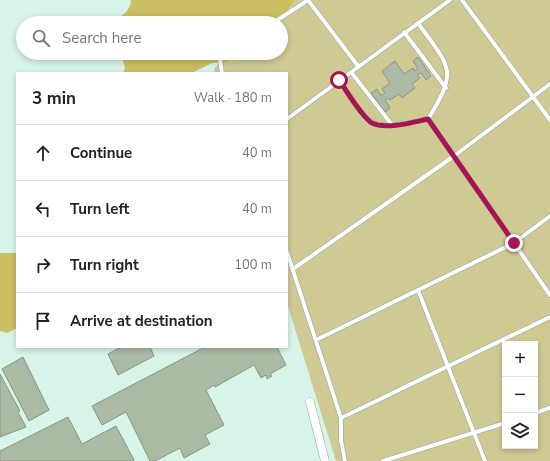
<!DOCTYPE html>
<html lang="en">
<head>
<meta charset="utf-8">
<style>
  :root { --surface:#fff; --page:#f6f6f6; --text:#222; --muted:#767676; --line:#e0e0e0 }
  body { margin:0; font-family:"Nunito Sans",sans-serif; background:var(--page); color:var(--text) }
  .controls { position:absolute; right:12px; bottom:12px; display:grid; overflow:hidden; border-radius:0px; box-shadow:0 2px 6px #0003 }
  .controls button { width:36px; height:36px; display:grid; place-items:center; padding:0; border:0; border-bottom:1px solid var(--line); background:var(--surface); color:var(--text); font:20px sans-serif }
  .stop { position:absolute; width:12px; height:12px; margin:-9px; border:3px solid #a61453; border-radius:50%; background:#fff }
  .stop.end { background:#a61453; border-color:#fff; box-shadow:0 1px 4px #0008 }
  .list { margin:0; padding:0; list-style:none }
  h2 { display:flex; justify-content:space-between; align-items:center; height:52px; margin:0; padding:0 16px; font-size:17px }
  h2 small { font-size:13px; font-weight:400; color:var(--muted) }
  .list li { display:grid; grid-template-columns:26px 1fr auto; gap:12px; align-items:center; box-sizing:border-box; height:56px; padding:0 16px; border-top:1px solid var(--line) }
  .list b { display:block; font-size:15px; white-space:nowrap }
  .list em { font-size:13px; font-style:normal; color:var(--muted) }
  .icon { flex:none; width:22px; height:22px; fill:none; stroke:currentColor; stroke-width:2; stroke-linecap:round; stroke-linejoin:round }
  .map { position:relative; flex:none; width:550px; height:461px; overflow:hidden }
  .search { position:absolute; background:var(--surface); box-shadow:0 2px 6px #0003; left:16px; top:16px; width:272px; height:44px; display:flex; align-items:center; gap:10px; box-sizing:border-box; padding:0 14px; border-radius:22px; color:var(--muted); font-size:15px }
  .panel { position:absolute; background:var(--surface); box-shadow:0 2px 6px #0003; left:16px; top:72px; width:272px; height:276px; border-radius:0px }
  .map>svg:first-child { display:block }
</style>
</head>
<body>
<div class="map">
<svg width="550" height="461" viewBox="0 0 550 461">
  <rect width="100%" height="100%" fill="#d7f4e8"/>
  <!-- green -->
  <path fill="#cfc994" fill-rule="evenodd" d="M283,0h267v461h-214l-49,-158v-230h-72l-1,-4 13,-16h54v-30h-28zM505,344h30v102h-30z"/>
  <!-- forest -->
  <g fill="#cabf61">
    <path d="M131,0h163l-8,12 -19,11h-152c6,-8 16,-12 16,-23z"/>
    <path d="M121,53h113l-6,9 -16,1 -20,10h-69l2,-5z"/>
    <path d="M0,253h17v75l-10,5 -7,-2z"/>
  </g>
  <!-- building -->
  <g fill="#abbaa5" stroke="#899783">
    <path d="M418,57l13,19 -5,4 -5,-7 -4,2 3,3 -8,6 3,4 -13,10 -3,-4 -9,6 -2,-2 -3,2 5,8 -5,4 -14,-19 6,-4 4,7 4,-3 -3,-4 8,-6 -8,-12 13,-10 9,13 9,-6 2,3 3,-3 -5,-7z"/>
    <path d="M121,347h29l4,9 -36,19 -10,-21z"/>
    <path d="M205,347h72l9,18 -16,9 2,2 -5,3 -1,-4 -5,3 -7,-13 -39,22 -1,-2 -8,5 18,35 -19,10 5,9 -26,14 -4,-10 -25,13h-5l-24,-49 -24,13 -10,-19z"/>
    <path d="M23,357l26,53 -20,11 -27,-52z"/>
    <path d="M0,374l20,37 -2,1 8,15 -26,10z"/>
    <path d="M68,417l14,27 34,-18 18,34 -2,1h-132v-10z"/>
  </g>
  <g fill="none" stroke-linecap="round" stroke-linejoin="round">
    <!-- service casing -->
    <g stroke="#8ca79c" stroke-width="5">
      <g id="service">
        <path d="M308,0l50,66"/>
        <path d="M462,0l88,120"/>
        <path d="M273,23l35,-23"/>
        <path d="M404,32l42,56"/>
        <path d="M351,72l41,53"/>
        <path d="M222,73l-2,-13 9,-7"/>
        <path d="M339,80c8,11 22,36 33,42 14,8 42,0 56,-3 31,-50 22,-51 -10,-96"/>
        <path d="M287,119l163,-119"/>
        <path d="M428,119l122,176"/>
        <path d="M287,252l54,166v22l4,21"/>
        <path d="M293,269l161,-113 96,-72"/>
        <path d="M418,290l67,171"/>
        <path d="M316,340l198,-97 36,-27"/>
        <path d="M535,413l15,-5"/>
        <path d="M341,418l209,-101"/>
        <path d="M383,461l122,-38"/>
      </g>
    </g>
    <!-- minor casing -->
    <g stroke="#8ca79c" stroke-width="9">
      <path id="minor" d="M310,402l15,59"/>
    </g>
    <!-- service -->
    <use href="#service" stroke="#fff" stroke-width="4"/>
    <!-- minor -->
    <use href="#minor" stroke="#fff" stroke-width="8"/>
  </g>
  <g fill="none" stroke-linecap="round" stroke-linejoin="round">
    <!-- route -->
    <path stroke="#a61453" stroke-width="5" d="M339,80c8,11 22,36 33,43 14,7 42,-1 56,-4l86,124"/>
  </g>
</svg>
<div class="controls">
<button>+</button>
<button>−</button>
<button><svg class="icon" aria-label="layers" viewBox="0 0 24 24"><path d="M12 4l9 5-9 5-9-5zM3 14l9 5 9-5"/></svg></button>
</div>
<div class="stop" style="left:339px;top:80px"></div>
<div class="stop end" style="left:514px;top:243px"></div>
<div class="search"><svg class="icon" aria-label="search" viewBox="0 0 24 24"><circle cx="10" cy="10" r="6"/><path d="M15 15l6 6"/></svg>Search here</div>
<section class="panel">
<h2>3 min<small>Walk · 180 m</small></h2>
<ul class="list">
<li><svg class="icon" aria-label="ahead" viewBox="0 0 24 24"><path d="M12 20V5M6 11l6-6 6 6"/></svg><div><b>Continue</b></div><em>40 m</em></li>
<li><svg class="icon" aria-label="left" viewBox="0 0 24 24"><path d="M17 20v-9H6M10 6l-5 5 5 5"/></svg><div><b>Turn left</b></div><em>40 m</em></li>
<li><svg class="icon" aria-label="right" viewBox="0 0 24 24"><path d="M7 20v-9h11M14 6l5 5-5 5"/></svg><div><b>Turn right</b></div><em>100 m</em></li>
<li><svg class="icon" aria-label="arrive" viewBox="0 0 24 24"><path d="M6 21V4h12l-3 4 3 4H6"/></svg><div><b>Arrive at destination</b></div></li>
</ul>
</section>
</div>
</body>
</html>
